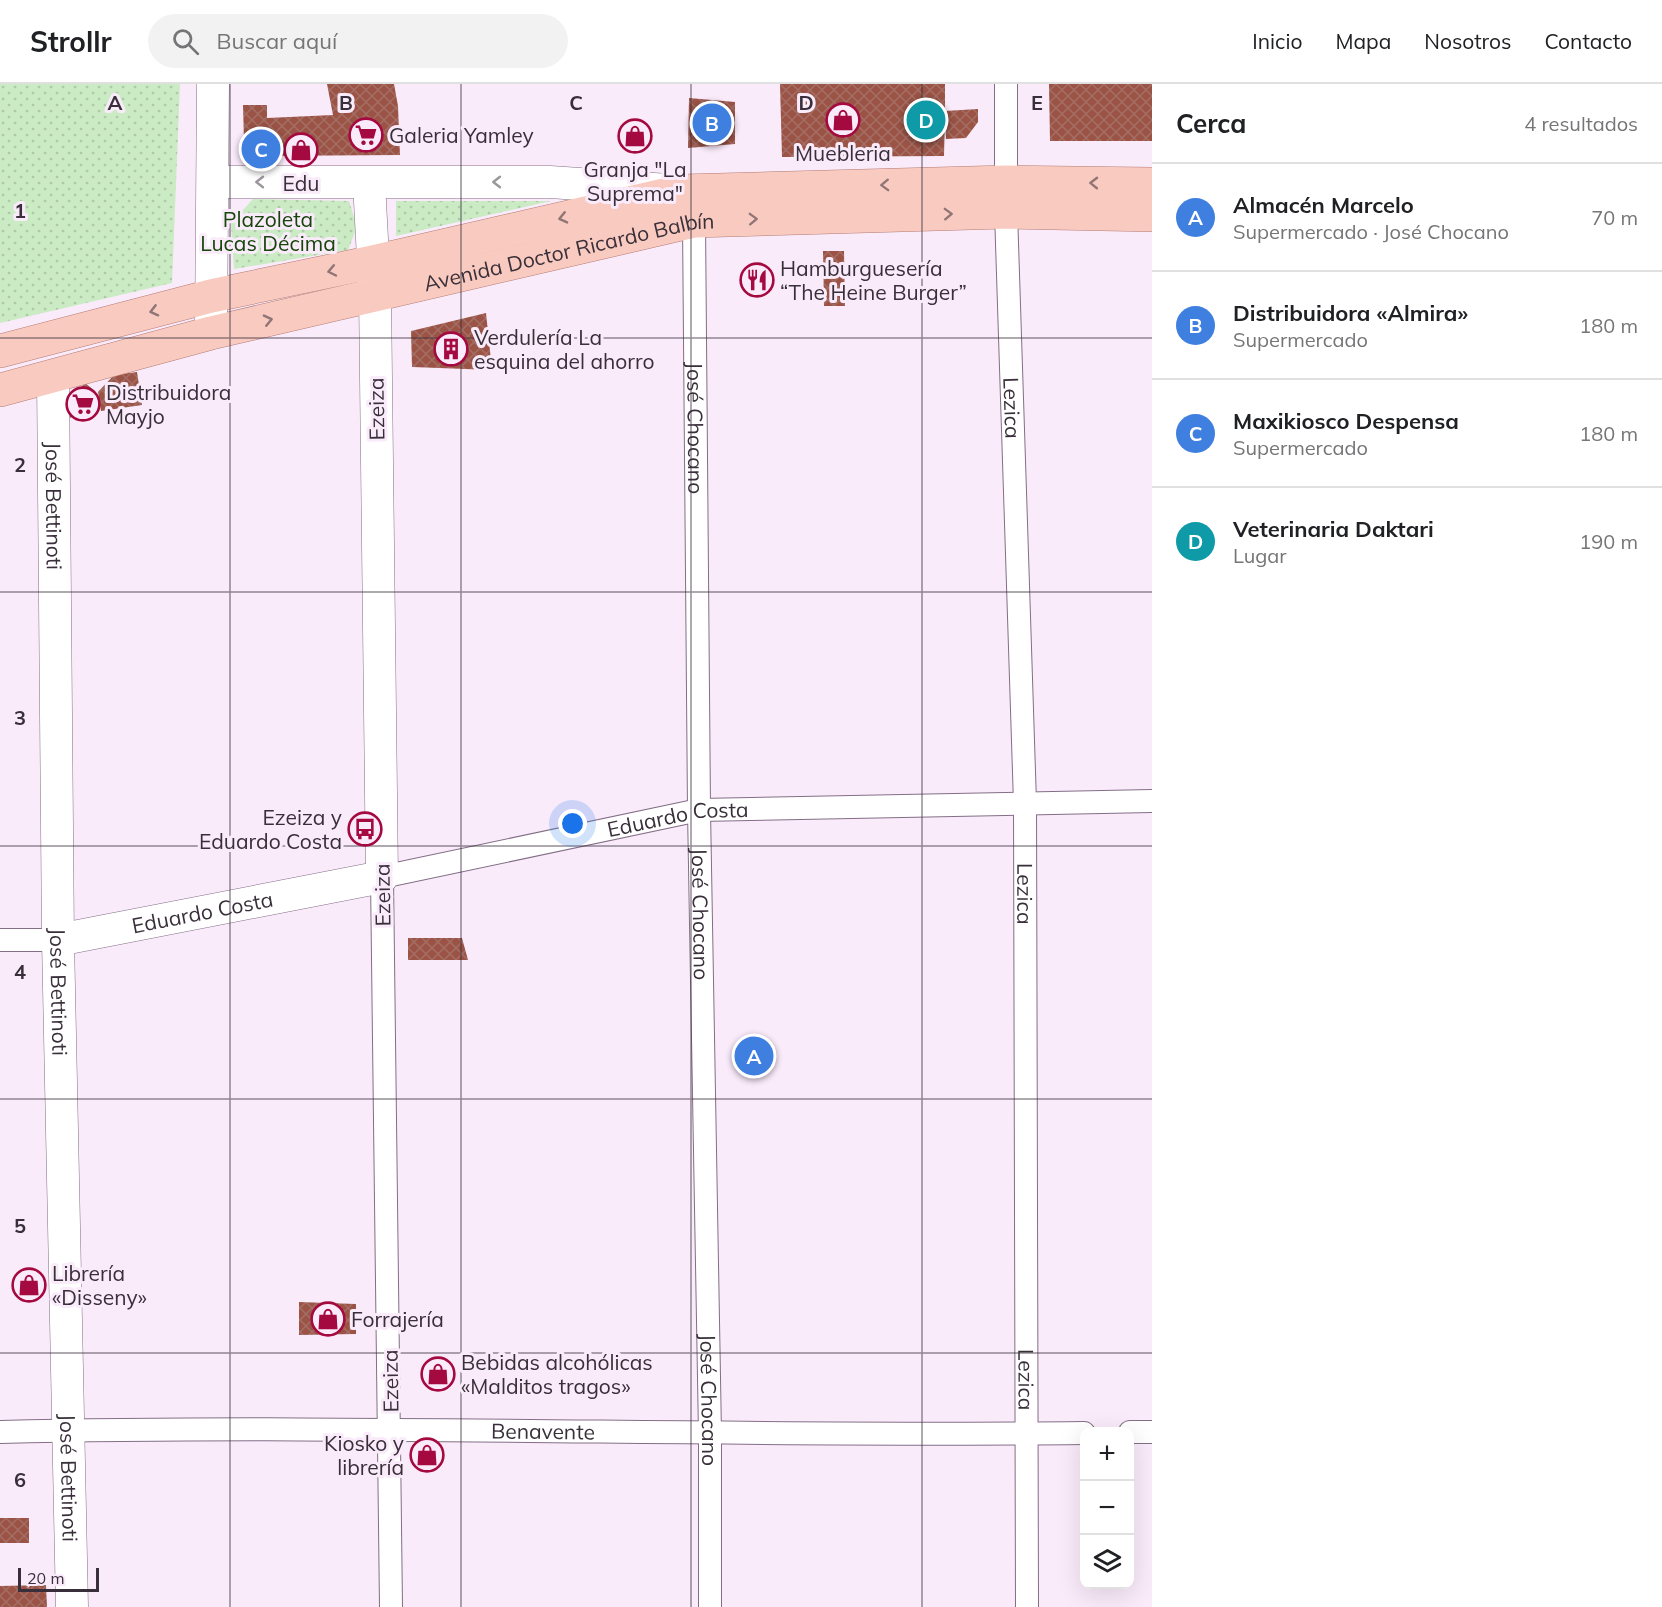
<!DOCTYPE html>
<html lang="es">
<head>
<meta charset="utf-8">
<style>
  :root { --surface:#fff; --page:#f2f2f2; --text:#202124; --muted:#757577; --line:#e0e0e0; --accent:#ea580c }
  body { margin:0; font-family:Mulish,sans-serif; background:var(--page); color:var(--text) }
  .controls { position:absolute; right:18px; bottom:18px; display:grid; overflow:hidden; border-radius:12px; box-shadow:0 6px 24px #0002 }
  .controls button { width:54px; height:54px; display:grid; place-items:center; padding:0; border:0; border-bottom:2px solid var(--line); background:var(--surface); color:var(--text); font:30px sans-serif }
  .scale { position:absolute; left:18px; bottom:15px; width:81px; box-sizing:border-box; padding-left:6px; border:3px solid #392f3a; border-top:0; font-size:16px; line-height:21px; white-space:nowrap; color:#392f3a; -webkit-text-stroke:4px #faebfb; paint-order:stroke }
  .you { position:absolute; left:573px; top:740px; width:21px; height:21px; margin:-15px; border:4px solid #fff; border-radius:50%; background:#1a73e8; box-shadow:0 0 0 9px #1a73e833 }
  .badge { display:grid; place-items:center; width:39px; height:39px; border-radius:50%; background:var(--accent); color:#fff; font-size:20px; font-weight:700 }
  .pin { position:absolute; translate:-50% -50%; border:3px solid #fff; box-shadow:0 2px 6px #0006 }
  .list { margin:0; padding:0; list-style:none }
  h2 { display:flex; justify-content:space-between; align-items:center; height:78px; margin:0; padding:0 24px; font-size:26px }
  h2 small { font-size:20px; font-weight:400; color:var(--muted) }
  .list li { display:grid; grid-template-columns:39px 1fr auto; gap:18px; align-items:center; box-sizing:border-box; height:108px; padding:0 24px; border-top:2px solid var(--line) }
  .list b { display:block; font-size:22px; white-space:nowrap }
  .list p { margin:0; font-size:20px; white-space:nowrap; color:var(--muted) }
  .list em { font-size:20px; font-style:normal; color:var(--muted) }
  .icon { flex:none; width:33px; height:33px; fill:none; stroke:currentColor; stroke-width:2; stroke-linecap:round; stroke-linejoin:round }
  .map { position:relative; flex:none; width:1152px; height:1523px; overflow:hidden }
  header { display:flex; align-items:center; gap:36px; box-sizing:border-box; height:84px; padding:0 30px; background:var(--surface); border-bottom:2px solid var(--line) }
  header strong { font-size:28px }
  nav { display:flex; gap:33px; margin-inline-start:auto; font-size:21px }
  .search { width:420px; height:54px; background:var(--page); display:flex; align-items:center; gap:15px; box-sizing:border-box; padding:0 21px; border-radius:33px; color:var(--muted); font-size:22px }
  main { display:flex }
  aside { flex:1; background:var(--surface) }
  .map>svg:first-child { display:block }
</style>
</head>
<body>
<header>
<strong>Strollr</strong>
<div class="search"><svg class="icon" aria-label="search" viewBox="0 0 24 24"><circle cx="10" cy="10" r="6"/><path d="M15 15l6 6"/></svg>Buscar aquí</div>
<nav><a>Inicio</a><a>Mapa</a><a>Nosotros</a><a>Contacto</a></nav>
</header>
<main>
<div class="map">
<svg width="1152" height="1523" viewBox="0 0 1152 1523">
  <defs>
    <pattern id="park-dots" width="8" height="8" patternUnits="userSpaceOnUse" patternTransform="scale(1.5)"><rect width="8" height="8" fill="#caebc3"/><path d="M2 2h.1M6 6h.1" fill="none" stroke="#aecaa8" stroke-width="1.8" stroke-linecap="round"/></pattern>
    <pattern id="building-cross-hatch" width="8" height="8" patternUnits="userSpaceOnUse" patternTransform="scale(1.5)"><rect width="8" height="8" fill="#9a5345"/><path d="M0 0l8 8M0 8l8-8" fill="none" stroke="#a46e65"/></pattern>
  </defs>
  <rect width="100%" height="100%" fill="#faebfb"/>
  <!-- park -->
  <g fill="url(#park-dots)">
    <path d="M0,0h180l-8,199 -172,40z"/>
    <path d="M253,115l96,2 8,26 -9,23 -114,19 -3,-46z"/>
    <path d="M396,117h155l-155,35z"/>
  </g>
  <!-- building -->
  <g fill="url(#building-cross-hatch)">
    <path d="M327,0h67l4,22 2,49 -143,1 -13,-15 -1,-36h24v13l66,-3z"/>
    <path d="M780,0h165v27l33,-2v13l-12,16 -20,1 -1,-26 -1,43 -162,1z"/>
    <path d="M1049,0h103v57h-102z"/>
    <path d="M689,14l46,4v42l-47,4z"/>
    <path d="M823,167h21l1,55h-21z"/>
    <path d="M486,229l6,57 -80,-3 -1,-36z"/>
    <path d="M137,288l5,33 -41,6 -3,-19 16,-17z"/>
    <path d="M85,299l10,8 2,20 -28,7 2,-20z"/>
    <path d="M408,854h54l6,22h-60z"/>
    <path d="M299,1218l57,2v30l-57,1z"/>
    <rect x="0" y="1434" width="29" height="25"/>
    <path d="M46,1501l1,22h-47v-21z"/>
  </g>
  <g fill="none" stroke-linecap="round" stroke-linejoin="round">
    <!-- street casing -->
    <g stroke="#836e86" stroke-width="24">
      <g id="street">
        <path id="s1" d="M1006,0v128l19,591 2,804"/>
        <path id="s2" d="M694,137l5,589 11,624v173"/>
        <path d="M0,856h58"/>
        <path id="s3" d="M0,1348c361,-8 723,5 1084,1"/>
        <path d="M1130,1348h22"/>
        <path id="s4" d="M391,1523l-9,-730 317,-67 453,-9"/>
      </g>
    </g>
    <!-- secondary casing -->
    <g stroke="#836e86" stroke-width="33">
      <g id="secondary">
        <path d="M214,98h336l118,8"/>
        <path d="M211,249l2,-249"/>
        <path id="s5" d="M53,292l5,564 14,667"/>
        <path id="s6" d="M58,856l324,-63 -7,-582 -6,-112"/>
      </g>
    </g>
    <!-- primary casing -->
    <g stroke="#b37c75" stroke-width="34">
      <g id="primary">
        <path d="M0,267l211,-55 162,-34 308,-71 325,-9 146,2"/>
        <path id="s7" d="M0,306l211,-57 483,-112 312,-9 146,3"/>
      </g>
    </g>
    <!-- street -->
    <use href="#street" stroke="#fff" stroke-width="22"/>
    <!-- secondary -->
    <use href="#secondary" stroke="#fff" stroke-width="32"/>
    <!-- primary -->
    <use href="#primary" stroke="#f9cabf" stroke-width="33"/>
  </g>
  <!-- one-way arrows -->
  <defs><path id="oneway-chevron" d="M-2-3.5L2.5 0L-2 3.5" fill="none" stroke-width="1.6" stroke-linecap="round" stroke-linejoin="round" transform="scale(1.5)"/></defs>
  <g stroke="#9c979c">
    <use href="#oneway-chevron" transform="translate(260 98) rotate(-180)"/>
    <use href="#oneway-chevron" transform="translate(497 98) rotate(180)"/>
  </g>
  <g stroke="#8f7576">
    <use href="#oneway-chevron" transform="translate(1094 99) rotate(-179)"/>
    <use href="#oneway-chevron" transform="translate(885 101) rotate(178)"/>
    <use href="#oneway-chevron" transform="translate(948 130) rotate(-2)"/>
    <use href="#oneway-chevron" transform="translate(563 134) rotate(167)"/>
    <use href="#oneway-chevron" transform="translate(753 135) rotate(-2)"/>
    <use href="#oneway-chevron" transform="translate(332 187) rotate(168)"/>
    <use href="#oneway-chevron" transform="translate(154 227) rotate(166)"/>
    <use href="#oneway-chevron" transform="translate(268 236) rotate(-13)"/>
  </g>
  <!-- grid -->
  <path fill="none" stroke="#392f3a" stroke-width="1.5" stroke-opacity="0.55" d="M230,0v1523M461,0v1523M691,0v1523M922,0v1523M0,254h1152M0,508h1152M0,762h1152M0,1015h1152M0,1269h1152"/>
  <!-- icons -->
  <defs>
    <g id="shop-ring" transform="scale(1.725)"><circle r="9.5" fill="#faebfb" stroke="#a4093f" stroke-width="1.5"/><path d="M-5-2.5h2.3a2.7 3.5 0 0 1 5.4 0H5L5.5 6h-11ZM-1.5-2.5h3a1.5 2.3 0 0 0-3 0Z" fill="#a4093f"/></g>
    <g id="supermarket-ring" transform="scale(1.725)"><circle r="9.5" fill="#faebfb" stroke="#a4093f" stroke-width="1.5"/><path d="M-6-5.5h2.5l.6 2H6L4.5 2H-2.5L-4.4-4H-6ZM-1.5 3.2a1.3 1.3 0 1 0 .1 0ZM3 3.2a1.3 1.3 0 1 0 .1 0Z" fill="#a4093f"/></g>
    <g id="restaurant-ring" transform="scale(1.725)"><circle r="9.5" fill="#faebfb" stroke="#a4093f" stroke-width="1.5"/><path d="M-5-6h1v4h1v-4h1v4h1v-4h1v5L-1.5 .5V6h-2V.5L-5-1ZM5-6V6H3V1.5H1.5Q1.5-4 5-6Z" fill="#a4093f"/></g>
    <g id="building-ring" transform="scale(1.725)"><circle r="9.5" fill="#faebfb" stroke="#a4093f" stroke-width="1.5"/><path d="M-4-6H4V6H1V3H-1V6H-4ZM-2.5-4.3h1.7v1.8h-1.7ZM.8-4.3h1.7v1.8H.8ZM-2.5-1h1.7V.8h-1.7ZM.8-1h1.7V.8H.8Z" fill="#a4093f"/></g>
    <g id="bus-ring" transform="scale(1.725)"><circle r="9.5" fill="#faebfb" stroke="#a4093f" stroke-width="1.5"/><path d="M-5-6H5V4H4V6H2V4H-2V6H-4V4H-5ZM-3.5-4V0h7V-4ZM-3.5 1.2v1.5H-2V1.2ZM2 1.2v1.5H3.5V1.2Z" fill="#a4093f"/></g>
  </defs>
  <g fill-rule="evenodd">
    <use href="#shop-ring" x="843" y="36"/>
    <use href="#supermarket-ring" x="366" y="51"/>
    <use href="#shop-ring" x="635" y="52"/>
    <use href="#shop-ring" x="301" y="66"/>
    <use href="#restaurant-ring" x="757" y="196"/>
    <use href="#building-ring" x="451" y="265"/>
    <use href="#supermarket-ring" x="83" y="320"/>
    <use href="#bus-ring" x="365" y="745"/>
    <use href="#shop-ring" x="29" y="1201"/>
    <use href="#shop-ring" x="328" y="1235"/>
    <use href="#shop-ring" x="438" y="1290"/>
    <use href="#shop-ring" x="427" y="1371"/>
  </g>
  <g text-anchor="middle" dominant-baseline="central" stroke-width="6" stroke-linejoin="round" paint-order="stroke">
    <!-- poi labels -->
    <g font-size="21" fill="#392f3a" stroke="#faebfb" text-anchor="start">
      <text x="389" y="51">Galeria Yamley</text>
      <text x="843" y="69" text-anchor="middle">Muebleria</text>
      <text x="635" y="85" text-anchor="middle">Granja "La<tspan x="635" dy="24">Suprema"</tspan></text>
      <text x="301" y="99" text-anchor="middle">Edu</text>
      <text x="780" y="184">Hamburguesería<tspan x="780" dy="24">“The Heine Burger”</tspan></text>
      <text x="474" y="253">Verdulería La<tspan x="474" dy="24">esquina del ahorro</tspan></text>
      <text x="106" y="308">Distribuidora<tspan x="106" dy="24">Mayjo</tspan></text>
      <text x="342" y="733" text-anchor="end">Ezeiza y<tspan x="342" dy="24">Eduardo Costa</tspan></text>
      <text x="52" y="1189">Librería<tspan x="52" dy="24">«Disseny»</tspan></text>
      <text x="351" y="1235">Forrajería</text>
      <text x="461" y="1278">Bebidas alcohólicas<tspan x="461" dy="24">«Malditos tragos»</tspan></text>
      <text x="404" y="1359" text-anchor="end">Kiosko y<tspan x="404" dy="24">librería</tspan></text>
    </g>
    <!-- park labels -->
    <g font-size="21" fill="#154508" stroke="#faebfb">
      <text x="268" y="135">Plazoleta<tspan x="268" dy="24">Lucas Décima</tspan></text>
    </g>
    <!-- street labels -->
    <g font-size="21" fill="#392f3a" stroke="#faebfb">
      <text stroke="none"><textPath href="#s7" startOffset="586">Avenida Doctor Ricardo Balbín</textPath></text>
      <text stroke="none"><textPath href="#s1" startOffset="324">Lezica</textPath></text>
      <text transform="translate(376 325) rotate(-91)">Ezeiza</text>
      <text stroke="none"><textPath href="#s2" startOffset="207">José Chocano</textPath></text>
      <text stroke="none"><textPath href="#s5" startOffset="130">José Bettinoti</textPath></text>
      <text stroke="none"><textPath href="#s4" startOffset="1032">Eduardo Costa</textPath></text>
      <text stroke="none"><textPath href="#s1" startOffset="810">Lezica</textPath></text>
      <text transform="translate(382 811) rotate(-91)">Ezeiza</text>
      <text stroke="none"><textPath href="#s6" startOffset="147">Eduardo Costa</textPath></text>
      <text stroke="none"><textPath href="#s2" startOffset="693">José Chocano</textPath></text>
      <text stroke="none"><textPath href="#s5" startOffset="616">José Bettinoti</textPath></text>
      <text stroke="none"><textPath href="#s1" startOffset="1296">Lezica</textPath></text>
      <text transform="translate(390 1297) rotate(-91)">Ezeiza</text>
      <text stroke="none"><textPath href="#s2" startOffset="1179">José Chocano</textPath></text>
      <text stroke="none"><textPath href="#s3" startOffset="543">Benavente</textPath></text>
      <text stroke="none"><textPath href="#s5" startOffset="1102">José Bettinoti</textPath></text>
    </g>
  </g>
  <g font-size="20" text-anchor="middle" font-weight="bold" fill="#392f3a" stroke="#faebfb" stroke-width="6" stroke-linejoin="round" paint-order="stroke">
    <text x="115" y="26">A</text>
    <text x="346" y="26">B</text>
    <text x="576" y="26">C</text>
    <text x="806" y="26">D</text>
    <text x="1037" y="26">E</text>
    <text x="20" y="134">1</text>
    <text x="20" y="388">2</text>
    <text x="20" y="641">3</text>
    <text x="20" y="895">4</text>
    <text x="20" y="1149">5</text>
    <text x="20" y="1403">6</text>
  </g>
</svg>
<div class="controls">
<button>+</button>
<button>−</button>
<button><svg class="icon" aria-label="layers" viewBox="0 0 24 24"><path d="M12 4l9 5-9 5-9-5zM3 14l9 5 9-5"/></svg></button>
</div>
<div class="scale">20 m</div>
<div class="you"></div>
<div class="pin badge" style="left:754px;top:972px;background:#3f7fe0">A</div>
<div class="pin badge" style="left:712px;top:39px;background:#3f7fe0">B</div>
<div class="pin badge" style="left:261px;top:65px;background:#3f7fe0">C</div>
<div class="pin badge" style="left:926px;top:36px;background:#0f9aa8">D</div>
</div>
<aside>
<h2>Cerca<small>4 resultados</small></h2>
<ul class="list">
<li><span class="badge" style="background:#3f7fe0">A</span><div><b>Almacén Marcelo</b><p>Supermercado · José Chocano</p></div><em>70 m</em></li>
<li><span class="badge" style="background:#3f7fe0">B</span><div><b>Distribuidora «Almira»</b><p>Supermercado</p></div><em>180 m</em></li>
<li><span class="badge" style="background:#3f7fe0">C</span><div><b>Maxikiosco Despensa</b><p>Supermercado</p></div><em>180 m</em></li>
<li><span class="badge" style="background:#0f9aa8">D</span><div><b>Veterinaria Daktari</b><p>Lugar</p></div><em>190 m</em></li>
</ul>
</aside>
</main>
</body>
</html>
